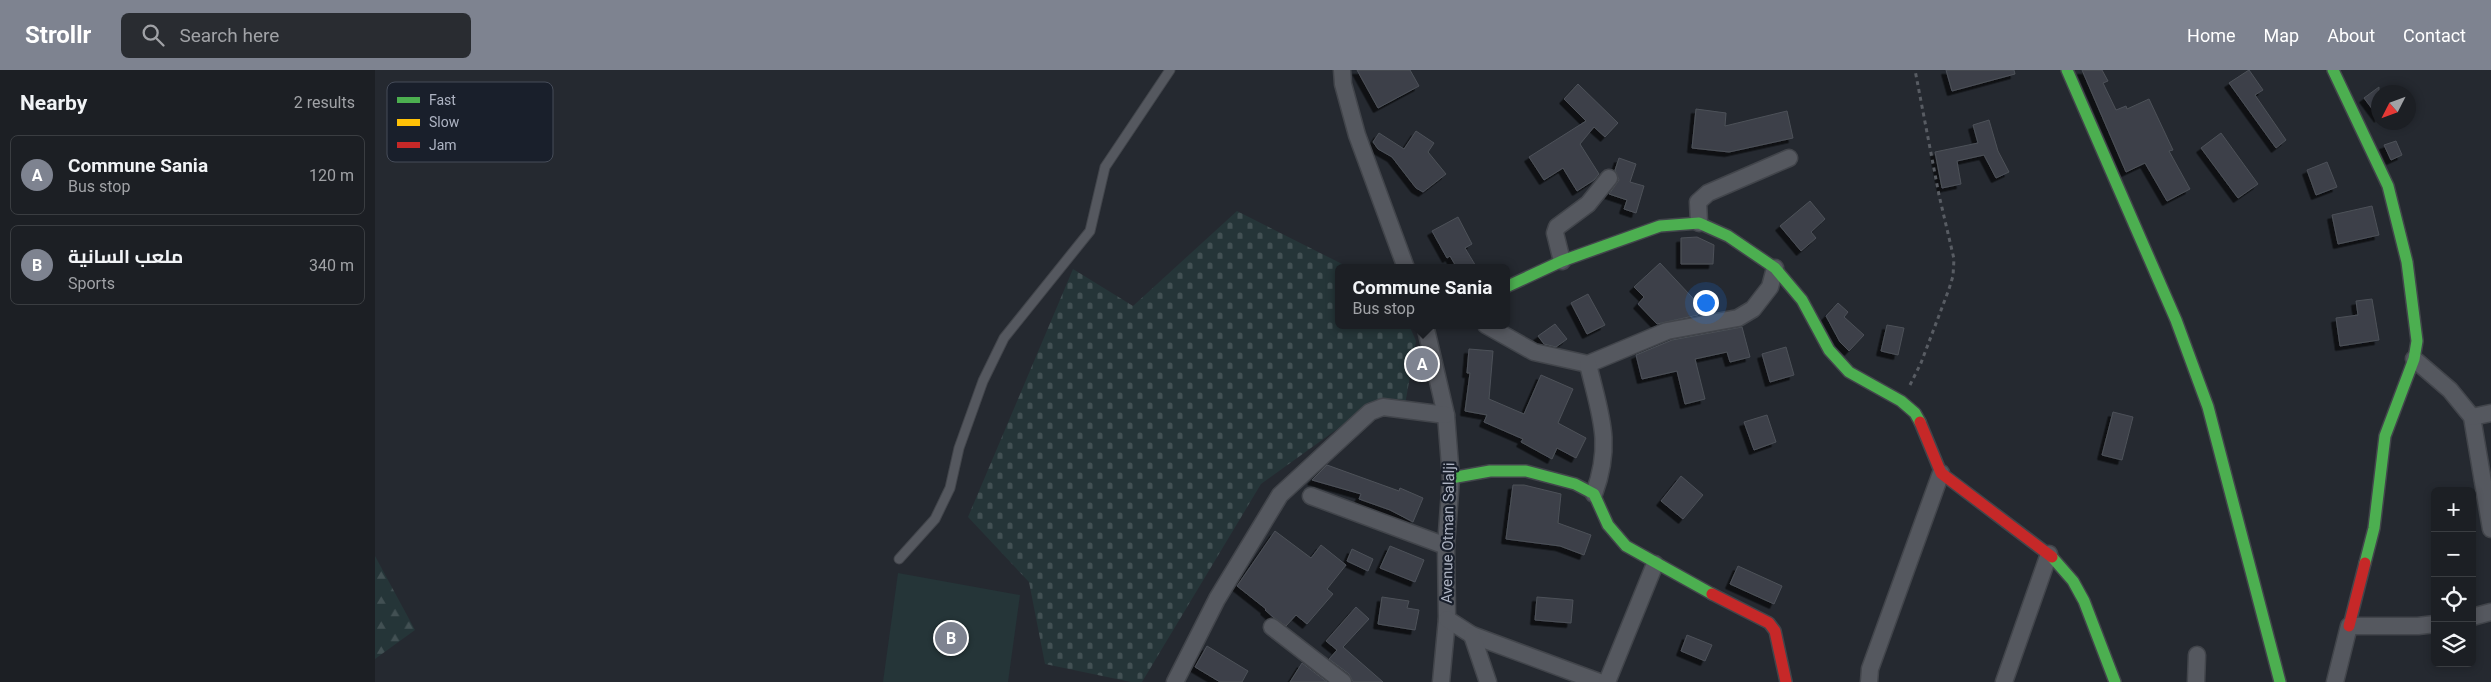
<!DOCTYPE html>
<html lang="en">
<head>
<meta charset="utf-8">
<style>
  :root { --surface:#1c1f24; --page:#292c31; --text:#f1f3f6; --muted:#a0a2a6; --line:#3a3d41; --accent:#7e8390 }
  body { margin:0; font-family:Roboto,Cairo,sans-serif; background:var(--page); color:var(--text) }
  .controls { position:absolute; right:15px; bottom:15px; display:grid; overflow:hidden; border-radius:8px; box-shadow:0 2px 8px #0003 }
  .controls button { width:45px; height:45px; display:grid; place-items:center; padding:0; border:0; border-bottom:1px solid var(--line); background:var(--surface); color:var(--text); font:25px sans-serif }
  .compass { position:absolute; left:1996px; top:15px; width:45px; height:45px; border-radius:50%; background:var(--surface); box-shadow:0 2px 8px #0003; rotate:228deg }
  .you { position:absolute; left:1330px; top:232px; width:18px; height:18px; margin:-12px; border:4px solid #fff; border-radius:50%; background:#1a73e8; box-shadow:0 0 0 8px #1a73e833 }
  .badge { display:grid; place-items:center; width:32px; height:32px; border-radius:50%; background:var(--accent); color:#fff; font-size:16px; font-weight:700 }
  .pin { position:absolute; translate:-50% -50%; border:2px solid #fff; box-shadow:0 1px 5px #0006 }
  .popup { position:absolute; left:960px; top:194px; width:175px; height:65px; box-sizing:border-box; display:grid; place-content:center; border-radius:8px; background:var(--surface); filter:drop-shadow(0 1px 4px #0005); font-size:16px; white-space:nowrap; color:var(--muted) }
  .popup b { font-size:19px; color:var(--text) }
  .popup::after { content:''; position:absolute; left:50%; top:100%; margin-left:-10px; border:10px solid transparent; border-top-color:var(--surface) }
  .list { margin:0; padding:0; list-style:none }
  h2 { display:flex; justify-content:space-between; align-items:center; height:65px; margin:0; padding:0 20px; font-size:21px }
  h2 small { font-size:16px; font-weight:400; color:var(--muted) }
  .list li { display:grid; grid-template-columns:32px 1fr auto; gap:15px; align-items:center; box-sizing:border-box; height:80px; margin:0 10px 10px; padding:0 10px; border:1px solid var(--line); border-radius:8px }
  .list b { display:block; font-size:19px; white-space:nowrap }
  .list p { margin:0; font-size:16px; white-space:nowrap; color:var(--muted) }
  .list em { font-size:16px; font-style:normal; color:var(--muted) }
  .icon { flex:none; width:28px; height:28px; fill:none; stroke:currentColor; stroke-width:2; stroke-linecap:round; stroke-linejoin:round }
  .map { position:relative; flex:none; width:2116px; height:612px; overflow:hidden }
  header { display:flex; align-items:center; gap:30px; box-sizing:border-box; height:70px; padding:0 25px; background:var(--accent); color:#fff }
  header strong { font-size:24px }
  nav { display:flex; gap:28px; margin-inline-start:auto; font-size:18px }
  .search { width:350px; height:45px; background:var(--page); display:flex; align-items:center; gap:12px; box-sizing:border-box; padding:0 18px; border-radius:8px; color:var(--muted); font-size:19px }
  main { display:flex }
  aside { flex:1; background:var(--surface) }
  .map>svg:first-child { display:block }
</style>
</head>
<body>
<header>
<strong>Strollr</strong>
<div class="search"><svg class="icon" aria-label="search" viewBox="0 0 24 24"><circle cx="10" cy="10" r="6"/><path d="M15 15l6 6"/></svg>Search here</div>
<nav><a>Home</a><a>Map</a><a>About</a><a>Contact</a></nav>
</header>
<main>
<aside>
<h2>Nearby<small>2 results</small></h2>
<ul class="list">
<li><span class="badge">A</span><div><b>Commune Sania</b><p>Bus stop</p></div><em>120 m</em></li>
<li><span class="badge">B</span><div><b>ملعب السانية</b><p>Sports</p></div><em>340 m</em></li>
</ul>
</aside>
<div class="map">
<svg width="2116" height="612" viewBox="0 0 2116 612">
  <defs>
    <pattern id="forest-firs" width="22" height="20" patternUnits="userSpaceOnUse" patternTransform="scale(1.25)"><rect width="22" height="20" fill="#253538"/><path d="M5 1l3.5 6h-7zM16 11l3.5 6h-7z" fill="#425053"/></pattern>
    <pattern id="cemetery-stones" width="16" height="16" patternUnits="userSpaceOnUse" patternTransform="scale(1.25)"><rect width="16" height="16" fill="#253538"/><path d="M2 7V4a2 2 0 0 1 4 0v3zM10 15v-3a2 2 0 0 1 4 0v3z" fill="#425053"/></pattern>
    <filter id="shadow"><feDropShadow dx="-4.5" dy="4.5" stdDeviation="0" flood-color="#0009"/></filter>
  </defs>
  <rect width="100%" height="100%" fill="#252930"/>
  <!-- forest -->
  <path fill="url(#forest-firs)" d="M0,486l40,74 -40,29z"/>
  <!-- cemetery -->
  <path fill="url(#cemetery-stones)" d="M862,141l113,57h-12v57h71l7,16 -11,64 -44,7 -100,72 -119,198h-11l-86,-18 -16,-82 -61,-65 105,-248 60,37z"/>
  <!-- green -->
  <path fill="#253538" d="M523,503l122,22 -12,87h-125z"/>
  <!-- building -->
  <g fill="#3d4148" stroke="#4d5159" filter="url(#shadow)">
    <path d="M982,0h53l9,16 -41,22z"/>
    <path d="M1571,0h68l1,4 -63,17z"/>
    <path d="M1707,0h20l6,11 -5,2 13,27 10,-4 1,3 22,-10 24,51 -4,1 21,38 -23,12 -22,-38 -19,9z"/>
    <path d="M1874,0l14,20 -8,5 31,45 -10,8 -47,-65z"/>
    <path d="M1203,14l40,39 -13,14 -11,-10 -14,17 19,30 -5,6 -17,11 -14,-23 -19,12 -15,-23 57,-36 -22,-22z"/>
    <path d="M2004,17v31l-15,-20z"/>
    <path d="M1321,39l30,4 -1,13 62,-15 6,27 -64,14 -37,-4z"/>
    <path d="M1614,50l9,31 11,21 -13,6 -12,-23 -27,6 4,23 -19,4 -7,-36 43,-9 -5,-18z"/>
    <path d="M1041,61l18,12 -6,9 18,22 -23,18 -7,-4 -24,-31 -14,-8 -5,-7 6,-9 25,16z"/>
    <path d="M1846,63l37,51 -20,14 -37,-50z"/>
    <path d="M2021,71l6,14 -11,5 -7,-15z"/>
    <path d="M1244,88l17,6 -6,18 14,4 -8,27 -12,-4 3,-9 -18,-6 10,-14 -4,-10z"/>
    <path d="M1952,92l10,25 -21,8 -9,-25z"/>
    <path d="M1435,131l15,18 -14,13 5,6 -15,13 -21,-25z"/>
    <path d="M1997,136l7,29 -41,9 -6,-29z"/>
    <path d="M1083,147l14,27 -7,4 12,20h-20l-7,-12 -3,2 -15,-27z"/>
    <path d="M1322,167l17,8 -1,19h-32v-26z"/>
    <path d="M1285,193l44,47 -6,5 -41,9 -19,-20 6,-7 -10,-10z"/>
    <path d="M1213,224l17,31 -18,9 -16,-31z"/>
    <path d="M1997,229l7,41 -39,6 -4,-28 22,-3 -2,-14z"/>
    <path d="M1463,233l10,9 -4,5 20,18 -15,16 -9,-9 -14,-26z"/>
    <path d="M1180,254l12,15 -11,8 -12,-3 -6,-8z"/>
    <path d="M1512,255l17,3 -6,27 -17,-4z"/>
    <path d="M1367,257l8,30 -20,5 -3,-10 -32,7 10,40 -20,5 -8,-33 -35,8 -6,-24 36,-15z"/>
    <path d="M1411,277l8,28 -24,7 -8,-28z"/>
    <path d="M1094,279l24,2 -4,48 35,15 17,-39 32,14 -15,34 28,15 -10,20 -19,-10 -5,11 -31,-17 2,-3 -39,-17 3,-7 -22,-4 5,-38h-3z"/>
    <path d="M1738,342l20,5 -11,43 -20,-5z"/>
    <path d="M1392,345l9,27 -22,8 -10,-28z"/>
    <path d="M952,395l72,26 1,-3 23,10 -10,24 -23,-12 -31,-11 2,-5 -49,-14z"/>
    <path d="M1306,406l22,19 -20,24 -22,-18z"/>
    <path d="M1138,415h11l37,9 -3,29 33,12 -7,20 -24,-9 -54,-7z"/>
    <path d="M900,461l36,27 10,-13 25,20 -19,24 6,5 -26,30 -11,-9 -10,11 -13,-9 -8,-7 1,-1 -29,-23z"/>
    <path d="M1015,476l34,14 -9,22 -35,-14z"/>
    <path d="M977,479l21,10 -5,12 -21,-10z"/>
    <path d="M1363,496l44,20 -8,18 -44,-20z"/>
    <path d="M1007,527l27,4 -2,7 12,2 -4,20 -37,-6z"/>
    <path d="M1162,527l36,3 -2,23 -36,-3z"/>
    <path d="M981,537l13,12 -26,28 40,35h-30l-4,-8 -20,-15 8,-9 -11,-9z"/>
    <path d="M1312,565l25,10 -7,16 -24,-10z"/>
    <path d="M832,576l41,25 -6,11h-22l-25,-15z"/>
    <path d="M927,593l25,19h-37z"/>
  </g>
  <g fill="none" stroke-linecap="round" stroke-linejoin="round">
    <!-- lane casing -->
    <g stroke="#42454b" stroke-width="11">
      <path id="lane" d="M524,489l36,-40 15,-31 9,-40 24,-67 21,-43 86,-107 15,-64 65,-97"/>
    </g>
    <!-- street casing -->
    <g stroke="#42454b" stroke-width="19">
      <g id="street">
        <path d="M967,0l1,14 14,51 49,133"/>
        <path d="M1324,153l-1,-21 10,-9 81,-35"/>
        <path d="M1187,191l-7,-28 2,-6 31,-23 21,-26"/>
        <path d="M1050,255l21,90 5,63 -5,68 1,73 -6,63"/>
        <path d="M1111,255l48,27 54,12 79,-33 71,-13 15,-9 17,-22 5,-19"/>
        <path d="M2039,289l36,31 22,27 19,112"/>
        <path d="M1213,294c12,51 25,78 6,130"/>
        <path d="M2097,347l19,-4"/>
        <path d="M936,426l135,50"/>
        <path d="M2097,547l19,-5"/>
        <path d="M1072,549l25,16 127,47"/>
        <path d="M897,557l71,55"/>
        <path d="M1097,565l16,47"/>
        <path d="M800,612l42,-83 63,-104 90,-83 13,-5 63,8"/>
        <path d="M1232,612l48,-118"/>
        <path d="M1494,612l1,-13 71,-196"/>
        <path d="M1629,612l45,-128"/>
        <path d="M1821,612l1,-27"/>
        <path d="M1960,612l14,-56h69l17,-2"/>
      </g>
    </g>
    <!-- fast casing -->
    <g stroke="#42454b" stroke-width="14">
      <g id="fast">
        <path d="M1692,0l109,250 32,87 72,275"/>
        <path d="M1958,0l55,116 19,76 10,79 -3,18 -29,77 -11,92 -9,35"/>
        <path d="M1131,217l56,-26 98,-35 39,-3 29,13 47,32 27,32 27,50 20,22 52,29 14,12 5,9"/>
        <path d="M1076,408l39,-7h36l49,13 19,10 14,31 18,21 86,48"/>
        <path d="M1677,487l21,24 11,20 31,81"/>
      </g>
    </g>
    <!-- jam casing -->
    <g stroke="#42454b" stroke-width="14">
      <g id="jam">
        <path d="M1545,352l21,51 111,84"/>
        <path d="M1337,524l57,29 6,8 11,51"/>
        <path d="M1974,556l16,-63"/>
      </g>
    </g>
    <!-- path -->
    <path stroke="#585c63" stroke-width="3" stroke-dasharray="4 4" stroke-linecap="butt" d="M1535,315l11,-22 28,-74 4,-13 1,-17 -15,-64 -24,-125"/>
    <!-- lane -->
    <use href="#lane" stroke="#55585f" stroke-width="9"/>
    <!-- street -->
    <use href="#street" stroke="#55585f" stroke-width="16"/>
    <!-- fast -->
    <use href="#fast" stroke="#4caf50" stroke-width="11"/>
    <!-- jam -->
    <use href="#jam" stroke="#c62828" stroke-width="11"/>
  </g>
  <g text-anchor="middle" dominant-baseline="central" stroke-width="4.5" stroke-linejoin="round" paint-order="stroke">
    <!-- street labels -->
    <g font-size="15" fill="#aeb4c3" stroke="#191f2b">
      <text transform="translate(1073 463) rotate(-89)">Avenue Otman Salalji</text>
    </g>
  </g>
  <!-- legend -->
  <rect x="12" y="12" width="166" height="80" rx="8" fill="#191f2b" stroke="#464c59" stroke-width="1"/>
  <rect x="22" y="27" width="23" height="6" fill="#4caf50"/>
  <rect x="22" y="49" width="23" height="7" fill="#ffc107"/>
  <rect x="22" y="72" width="23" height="6" fill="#c62828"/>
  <g font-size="14" fill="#aeb4c3">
    <text x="54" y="35">Fast</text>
    <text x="54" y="57">Slow</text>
    <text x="54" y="80">Jam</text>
  </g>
</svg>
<div class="controls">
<button>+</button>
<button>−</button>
<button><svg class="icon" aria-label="locate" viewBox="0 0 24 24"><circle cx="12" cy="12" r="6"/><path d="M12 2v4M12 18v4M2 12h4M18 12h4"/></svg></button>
<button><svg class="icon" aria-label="layers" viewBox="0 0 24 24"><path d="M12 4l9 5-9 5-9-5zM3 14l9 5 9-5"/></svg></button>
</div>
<svg class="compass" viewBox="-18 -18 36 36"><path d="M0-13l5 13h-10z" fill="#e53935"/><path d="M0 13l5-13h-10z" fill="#a0a2a6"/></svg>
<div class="you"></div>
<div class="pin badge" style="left:1047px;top:294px">A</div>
<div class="popup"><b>Commune Sania</b>Bus stop</div>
<div class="pin badge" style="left:576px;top:568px">B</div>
</div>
</main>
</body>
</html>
